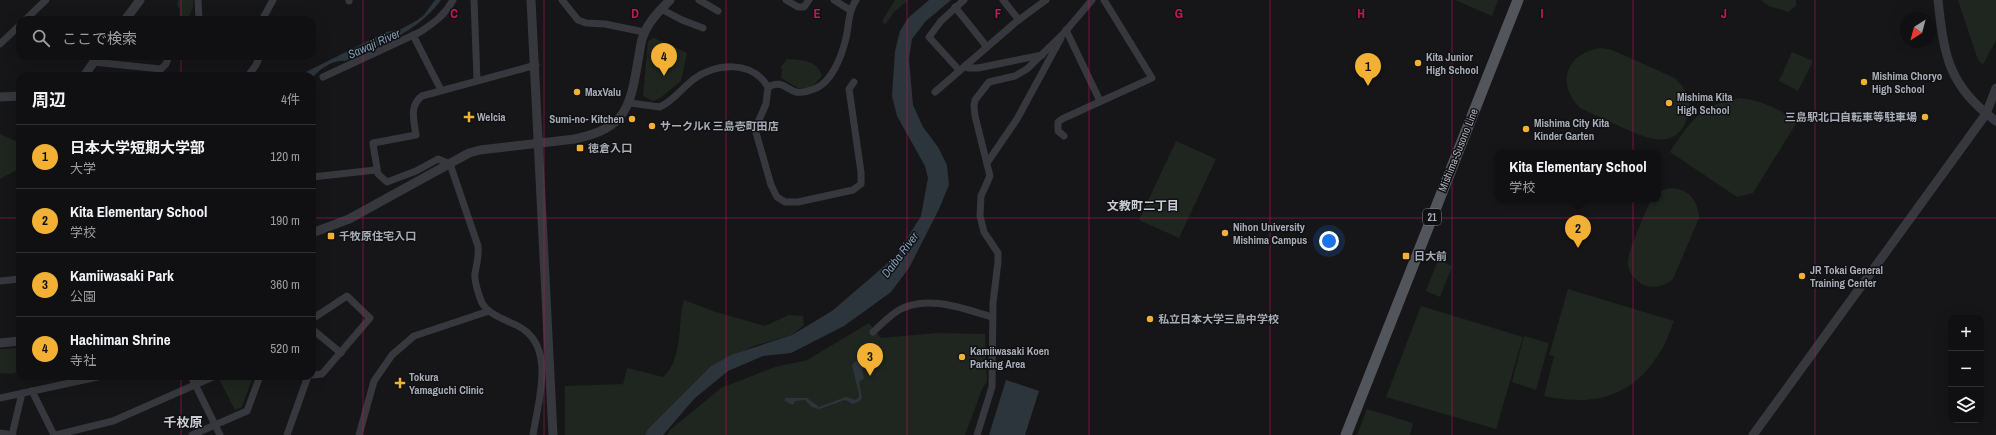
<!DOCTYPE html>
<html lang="ja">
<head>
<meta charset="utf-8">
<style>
  :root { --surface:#101012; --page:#1e1e20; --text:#f1f3f6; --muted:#9c9d9f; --line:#303032; --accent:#f2b134 }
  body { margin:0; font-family:"Archivo Narrow","Noto Sans JP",sans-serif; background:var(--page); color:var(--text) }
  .controls { position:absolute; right:12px; bottom:12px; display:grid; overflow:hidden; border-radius:8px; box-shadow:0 4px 16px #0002 }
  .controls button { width:36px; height:36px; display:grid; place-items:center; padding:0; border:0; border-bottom:1px solid var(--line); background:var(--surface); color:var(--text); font:20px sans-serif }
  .compass { position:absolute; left:1900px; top:12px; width:36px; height:36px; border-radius:50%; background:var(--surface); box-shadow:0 4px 16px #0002; rotate:216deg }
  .you { position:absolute; left:1329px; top:241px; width:14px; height:14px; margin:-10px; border:3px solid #fff; border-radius:50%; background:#1a73e8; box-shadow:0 0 0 6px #1a73e833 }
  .badge { display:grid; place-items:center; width:26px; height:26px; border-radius:50%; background:var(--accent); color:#111; font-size:13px; font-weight:700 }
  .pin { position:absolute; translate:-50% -33px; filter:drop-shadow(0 1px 2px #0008) }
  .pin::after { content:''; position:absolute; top:21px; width:14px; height:12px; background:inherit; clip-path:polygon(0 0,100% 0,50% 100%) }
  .popup { position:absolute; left:1495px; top:150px; width:166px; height:52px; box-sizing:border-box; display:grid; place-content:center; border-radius:8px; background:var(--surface); filter:drop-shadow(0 1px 3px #0005); font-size:13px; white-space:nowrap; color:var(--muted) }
  .popup b { font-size:15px; color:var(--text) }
  .popup::after { content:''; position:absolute; left:50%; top:100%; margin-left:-8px; border:8px solid transparent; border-top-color:var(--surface) }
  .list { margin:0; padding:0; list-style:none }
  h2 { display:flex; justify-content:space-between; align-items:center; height:52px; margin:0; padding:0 16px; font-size:17px }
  h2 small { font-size:13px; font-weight:400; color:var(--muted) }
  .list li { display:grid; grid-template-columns:26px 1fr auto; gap:12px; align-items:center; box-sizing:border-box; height:64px; padding:0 16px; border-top:1px solid var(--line) }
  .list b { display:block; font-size:15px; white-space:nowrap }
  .list p { margin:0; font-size:13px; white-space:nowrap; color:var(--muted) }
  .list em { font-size:13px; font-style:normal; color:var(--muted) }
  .icon { flex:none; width:22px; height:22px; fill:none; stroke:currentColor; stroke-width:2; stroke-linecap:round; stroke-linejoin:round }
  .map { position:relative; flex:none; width:1996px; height:435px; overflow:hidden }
  .search { position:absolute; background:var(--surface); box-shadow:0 4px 16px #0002; left:16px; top:16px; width:300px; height:44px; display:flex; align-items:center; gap:10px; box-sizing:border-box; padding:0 14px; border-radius:12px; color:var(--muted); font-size:15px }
  .panel { position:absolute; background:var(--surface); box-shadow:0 4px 16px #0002; left:16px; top:72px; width:300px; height:308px; border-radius:12px }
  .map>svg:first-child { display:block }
</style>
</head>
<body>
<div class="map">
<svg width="1996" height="435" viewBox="0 0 1996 435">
  <rect width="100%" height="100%" fill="#161618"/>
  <!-- green -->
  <g fill="#1e261f">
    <path d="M178,0h15v8l-6,12h-8l1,-10 -3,-5z"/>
    <path d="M895,0h13l-14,12 -9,13 -3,-4z"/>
    <path d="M1455,0h43l-6,16z"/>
    <path d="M1761,0h35v6l-8,6 -19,-6z"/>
    <path d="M1958,0h38v40l-12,23 -2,1 -4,-4z"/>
    <path d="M654,38l33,15 -6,28 -21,17 -7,3 -10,-5 5,-55z"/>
    <path d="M1601,48l11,2 63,28c10,10 18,23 13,38 -12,38 -44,21 -69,10 -13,-6 -26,-12 -39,-18 -25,-25 -13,-56 21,-60z"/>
    <path d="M1792,52l21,9 -15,30 -19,-10z"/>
    <path d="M787,59c14,1 31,1 35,17l-10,11 -9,2 -5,-1 -17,-10 1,-9 -2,-1z"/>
    <path d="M1741,98c23,4 37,10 56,24l-44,71 -16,4 -67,-45c21,-32 31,-48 71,-54z"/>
    <path d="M0,134l20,9v25l-20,11z"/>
    <path d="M1176,141l40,18 -37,79 -40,-18z"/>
    <path d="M1669,188c19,0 29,11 30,30l-26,61c-8,7 -19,10 -29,6 -9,-4 -17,-14 -16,-24 0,-10 18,-50 23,-61l7,-1v-7z"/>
    <path d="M1438,260l14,6 -12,31 -14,-6z"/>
    <path d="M1568,289l106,32c-4,9 -7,20 -12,28 -28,48 -67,58 -118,47l10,-40 -5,-1z"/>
    <path d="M684,300l29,11 52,15 24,-11 14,1 1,9 -12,10 -38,11 -43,20 -63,63 -3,6h-80v-49l58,-2 4,-16 36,9c21,-19 14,-53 21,-77z"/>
    <path d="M1421,306l102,31 -27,92 -110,-32z"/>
    <path d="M869,323l12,15 56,-5 48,1 2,48 -4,5 -18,48h-298l3,-5 51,-42 54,-21 32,-7z"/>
    <path d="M1524,336l25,7 -13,47 -24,-8z"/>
    <path d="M20,348v23l-8,3 -12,-1v-24z"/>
    <path d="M226,376h27l-11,31 -7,3 -16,-31z"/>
    <path d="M1367,409l46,14 -3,12h-53z"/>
  </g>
  <!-- water -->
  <g fill="#2c353c">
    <path d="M435,0h6c-26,35 -60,43 -96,61 -12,-2 -26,9 -33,17v-2h-14l88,-44 13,-2 17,-9 8,-6z"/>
    <path d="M929,0h22l-26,22 -13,17 -3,20 4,46 10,22 15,20 9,18 2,20 -10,24 -30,59 -18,24 -47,34 -53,27 -28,3 -35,15 -33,27 -32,37h-18l3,-6 63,-63 20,-11 61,-20 40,-24 64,-55 25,-40 7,-38 -3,-12 -28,-50 -5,-20 3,-45 5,-20 8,-13z"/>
    <path d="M858,359l3,1 3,5 -2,5 2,8 -5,4 3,16 -2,3 -7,3 -8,-4 -26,9 -7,-2 -7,-7 -10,1 -2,4 -8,-4v-3h22l12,9 27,-10 10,3 3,-3v-3l-7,-29z"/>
    <path d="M1006,380l33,11 -14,44h-36z"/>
  </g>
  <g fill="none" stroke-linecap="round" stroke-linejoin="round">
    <!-- minor -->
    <g stroke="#37383d" stroke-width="7">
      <path d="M198,0l1,20"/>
      <path d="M474,0l3,80"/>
      <path d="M562,0l16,20 8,3 19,1 39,8"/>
      <path d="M699,0l19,11"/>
      <path d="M786,0l12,7h6l5,-7"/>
      <path d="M834,0l16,10"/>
      <path d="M1003,0l16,20"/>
      <path d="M349,1v-1"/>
      <path d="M955,7l32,40"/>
      <path d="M661,9l21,11 21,8"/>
      <path d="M25,20l21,-20"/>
      <path d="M262,20l11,-20"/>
      <path d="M1066,30l34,71"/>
      <path d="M413,35l28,55"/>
      <path d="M0,44l20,-19"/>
      <path d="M93,62l68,7 5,-5 3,-8"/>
      <path d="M966,65l2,3h10l64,-13"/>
      <path d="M959,70l-30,-33 12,-16 23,-21"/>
      <path d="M248,76l8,-11 4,-9"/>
      <path d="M323,77l97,-45c14,-9 25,-17 33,-32"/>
      <path d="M768,87c14,-7 16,1 28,5 5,1 13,-1 18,-3 18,-6 28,-34 32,-51 3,-13 2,-26 10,-38"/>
      <path d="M935,92l81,-70 30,-22"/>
      <path d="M630,103l30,4c14,-7 22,-19 34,-28 22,-16 58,-19 74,8l-2,17 -11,25 16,56 6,12 8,5h13l55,-12 8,-6v-12l-12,-83 5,-7"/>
      <path d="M1064,136l-6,-5v-9l4,-3 90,-41 -48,-78"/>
      <path d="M987,163l30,-44 44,-81"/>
      <path d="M312,177l64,-7"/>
      <path d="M0,281l20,-2"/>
      <path d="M312,319l35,-23 23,22 -48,56 -10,1"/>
      <path d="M312,329l29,24"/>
      <path d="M873,332c8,-7 17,-17 26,-22 28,-16 65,-1 93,7"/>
      <path d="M191,376l29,59"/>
      <path d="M32,391l22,44"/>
      <path d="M0,398l102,-22"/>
      <path d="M0,433l13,2"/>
      <path d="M12,435l10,-42"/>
      <path d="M56,435l57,-14 102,-45"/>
      <path d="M192,435l55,-24 13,-35"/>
      <path d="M287,435l21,-59"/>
      <path d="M359,435l15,-54 18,-26 22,-19 75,-25"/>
      <path d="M533,435c5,-34 24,-89 -15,-109 -12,-6 -29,-11 -36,-23 -3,-7 -8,-22 -7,-30 2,-9 4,-16 3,-27l-28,-82 -12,-5 -22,12 -29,11 -9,-8 -5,-30v-1l43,-8c-2,-14 -7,-30 6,-39l114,-31"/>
      <path d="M977,435l15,-48 1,-84 5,-41v-9l-14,-21 -4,-16 1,-20 9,-20 -15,-60 -1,-10 1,-6 14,-18 26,-6 12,-7 37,-36 28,-33"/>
    </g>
    <!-- tertiary -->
    <g stroke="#37383d" stroke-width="9">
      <path d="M531,0l22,435"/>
      <path d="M1938,0c6,55 10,86 58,121"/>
      <path d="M125,20l15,-20"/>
      <path d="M84,76l14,-20"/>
      <path d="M0,97l20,-1"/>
      <path d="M312,233l37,-14 120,-66 11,-3 95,-11c51,-11 55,-31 63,-78 2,-9 2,-19 6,-27 5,-13 16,-24 26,-34"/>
      <path d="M0,343l20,-2"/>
      <path d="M1753,435l233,-321 10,-26"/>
    </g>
    <!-- primary -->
    <path stroke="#53555c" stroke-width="11" d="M1346,435l172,-435"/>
  </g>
  <!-- grid -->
  <path fill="none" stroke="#c2185b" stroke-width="1" stroke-opacity="0.55" d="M181,0v20M363,0v435M544,0v435M726,0v435M907,0v435M1089,0v435M1270,0v435M1452,0v435M1633,0v435M1815,0v435M181,56v20M0,218h20M312,218h1684M181,376v59"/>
  <!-- markers -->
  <g fill="#f2b134" stroke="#111113" stroke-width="1.5">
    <circle cx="1418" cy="63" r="4"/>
    <circle cx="1864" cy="82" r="4"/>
    <circle cx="577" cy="92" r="4"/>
    <circle cx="1669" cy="103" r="4"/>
    <path d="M467 111h4v4h4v4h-4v4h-4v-4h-4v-4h4z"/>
    <circle cx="1925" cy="117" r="4"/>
    <circle cx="632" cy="119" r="4"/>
    <circle cx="652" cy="126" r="4"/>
    <circle cx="1526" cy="129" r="4"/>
    <rect x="576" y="144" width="8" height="8" rx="2"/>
    <circle cx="1225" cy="233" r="4"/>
    <rect x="327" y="232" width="8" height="8" rx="2"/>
    <rect x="1402" y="252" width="8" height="8" rx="2"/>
    <circle cx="1802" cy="276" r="4"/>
    <circle cx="1150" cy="319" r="4"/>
    <circle cx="962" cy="357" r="4"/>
    <path d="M398 377h4v4h4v4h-4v4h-4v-4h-4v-4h4z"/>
  </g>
  <g text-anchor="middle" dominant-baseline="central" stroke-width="3" stroke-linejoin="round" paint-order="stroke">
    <!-- shield labels -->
    <rect fill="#111113" stroke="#7b7e86" stroke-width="1" x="1423" y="209" width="18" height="16" rx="3"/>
    <g font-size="10" font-weight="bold" fill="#a8adb8">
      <text x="1432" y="217">21</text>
    </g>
    <!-- poi labels -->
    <g font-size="11" font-weight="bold" fill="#a8adb8" stroke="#111113" text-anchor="start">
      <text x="1426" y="57">Kita Junior<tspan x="1426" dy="13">High School</tspan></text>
      <text x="1872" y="76">Mishima Choryo<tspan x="1872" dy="13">High School</tspan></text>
      <text x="585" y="92">MaxValu</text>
      <text x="1677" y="97">Mishima Kita<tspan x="1677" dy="13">High School</tspan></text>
      <text x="477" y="117">Welcia</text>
      <text x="1917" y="117" text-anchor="end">三島駅北口自転車等駐車場</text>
      <text x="624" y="119" text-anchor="end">Sumi-no- Kitchen</text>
      <text x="1534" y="123">Mishima City Kita<tspan x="1534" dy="13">Kinder Garten</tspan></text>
      <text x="660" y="126">サークルK 三島壱町田店</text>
      <text x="588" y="148">徳倉入口</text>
      <text x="1233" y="227">Nihon University<tspan x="1233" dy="13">Mishima Campus</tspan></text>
      <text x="339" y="236">千牧原住宅入口</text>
      <text x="1414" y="256">日大前</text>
      <text x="1810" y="270">JR Tokai General<tspan x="1810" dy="13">Training Center</tspan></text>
      <text x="1158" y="319">私立日本大学三島中学校</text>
      <text x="970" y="351">Kamiiwasaki Koen<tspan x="970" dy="13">Parking Area</tspan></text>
      <text x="409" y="377">Tokura<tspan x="409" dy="13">Yamaguchi Clinic</tspan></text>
    </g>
    <!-- street labels -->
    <g font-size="11" fill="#a8adb8" stroke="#111113">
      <text transform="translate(1458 150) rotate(-68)">Mishima-Susono Line</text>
    </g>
    <!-- water labels -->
    <g font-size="12" font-style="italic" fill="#7f9bb3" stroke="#111113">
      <text transform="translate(374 44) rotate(-24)">Sawaji River</text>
      <text transform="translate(900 255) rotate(-53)">Daiba River</text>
    </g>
    <!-- neighbourhood labels -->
    <g font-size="12" font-weight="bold" fill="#c9ccd4" stroke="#111113">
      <text x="1143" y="206">文教町二丁目</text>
    </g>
    <!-- quarter labels -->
    <g font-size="13" font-weight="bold" fill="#c9ccd4" stroke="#111113">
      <text x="183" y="422">千枚原</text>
    </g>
  </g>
  <g font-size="13" text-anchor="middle" font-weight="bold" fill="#c2185b" stroke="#111113" stroke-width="3" stroke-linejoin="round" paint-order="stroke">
    <text x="454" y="18">C</text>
    <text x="635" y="18">D</text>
    <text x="817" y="18">E</text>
    <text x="998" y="18">F</text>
    <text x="1179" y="18">G</text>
    <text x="1361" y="18">H</text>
    <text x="1542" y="18">I</text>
    <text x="1724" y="18">J</text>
  </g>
</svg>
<div class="controls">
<button>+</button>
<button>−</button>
<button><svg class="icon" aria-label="layers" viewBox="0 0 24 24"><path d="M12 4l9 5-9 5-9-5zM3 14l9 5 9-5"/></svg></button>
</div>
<svg class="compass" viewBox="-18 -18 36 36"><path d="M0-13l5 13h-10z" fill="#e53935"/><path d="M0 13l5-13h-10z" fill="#9c9d9f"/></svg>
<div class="you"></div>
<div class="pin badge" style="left:1368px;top:86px">1</div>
<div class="pin badge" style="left:1578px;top:248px">2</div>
<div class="popup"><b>Kita Elementary School</b>学校</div>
<div class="pin badge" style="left:870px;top:376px">3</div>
<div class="pin badge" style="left:664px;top:76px">4</div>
<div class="search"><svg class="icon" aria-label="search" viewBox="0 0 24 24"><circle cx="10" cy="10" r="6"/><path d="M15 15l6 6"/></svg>ここで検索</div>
<section class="panel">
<h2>周辺<small>4件</small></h2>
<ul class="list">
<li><span class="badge">1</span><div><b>日本大学短期大学部</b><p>大学</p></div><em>120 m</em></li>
<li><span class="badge">2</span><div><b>Kita Elementary School</b><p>学校</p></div><em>190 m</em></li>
<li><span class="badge">3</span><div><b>Kamiiwasaki Park</b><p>公園</p></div><em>360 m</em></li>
<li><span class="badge">4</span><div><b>Hachiman Shrine</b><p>寺社</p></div><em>520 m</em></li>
</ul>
</section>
</div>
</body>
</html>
